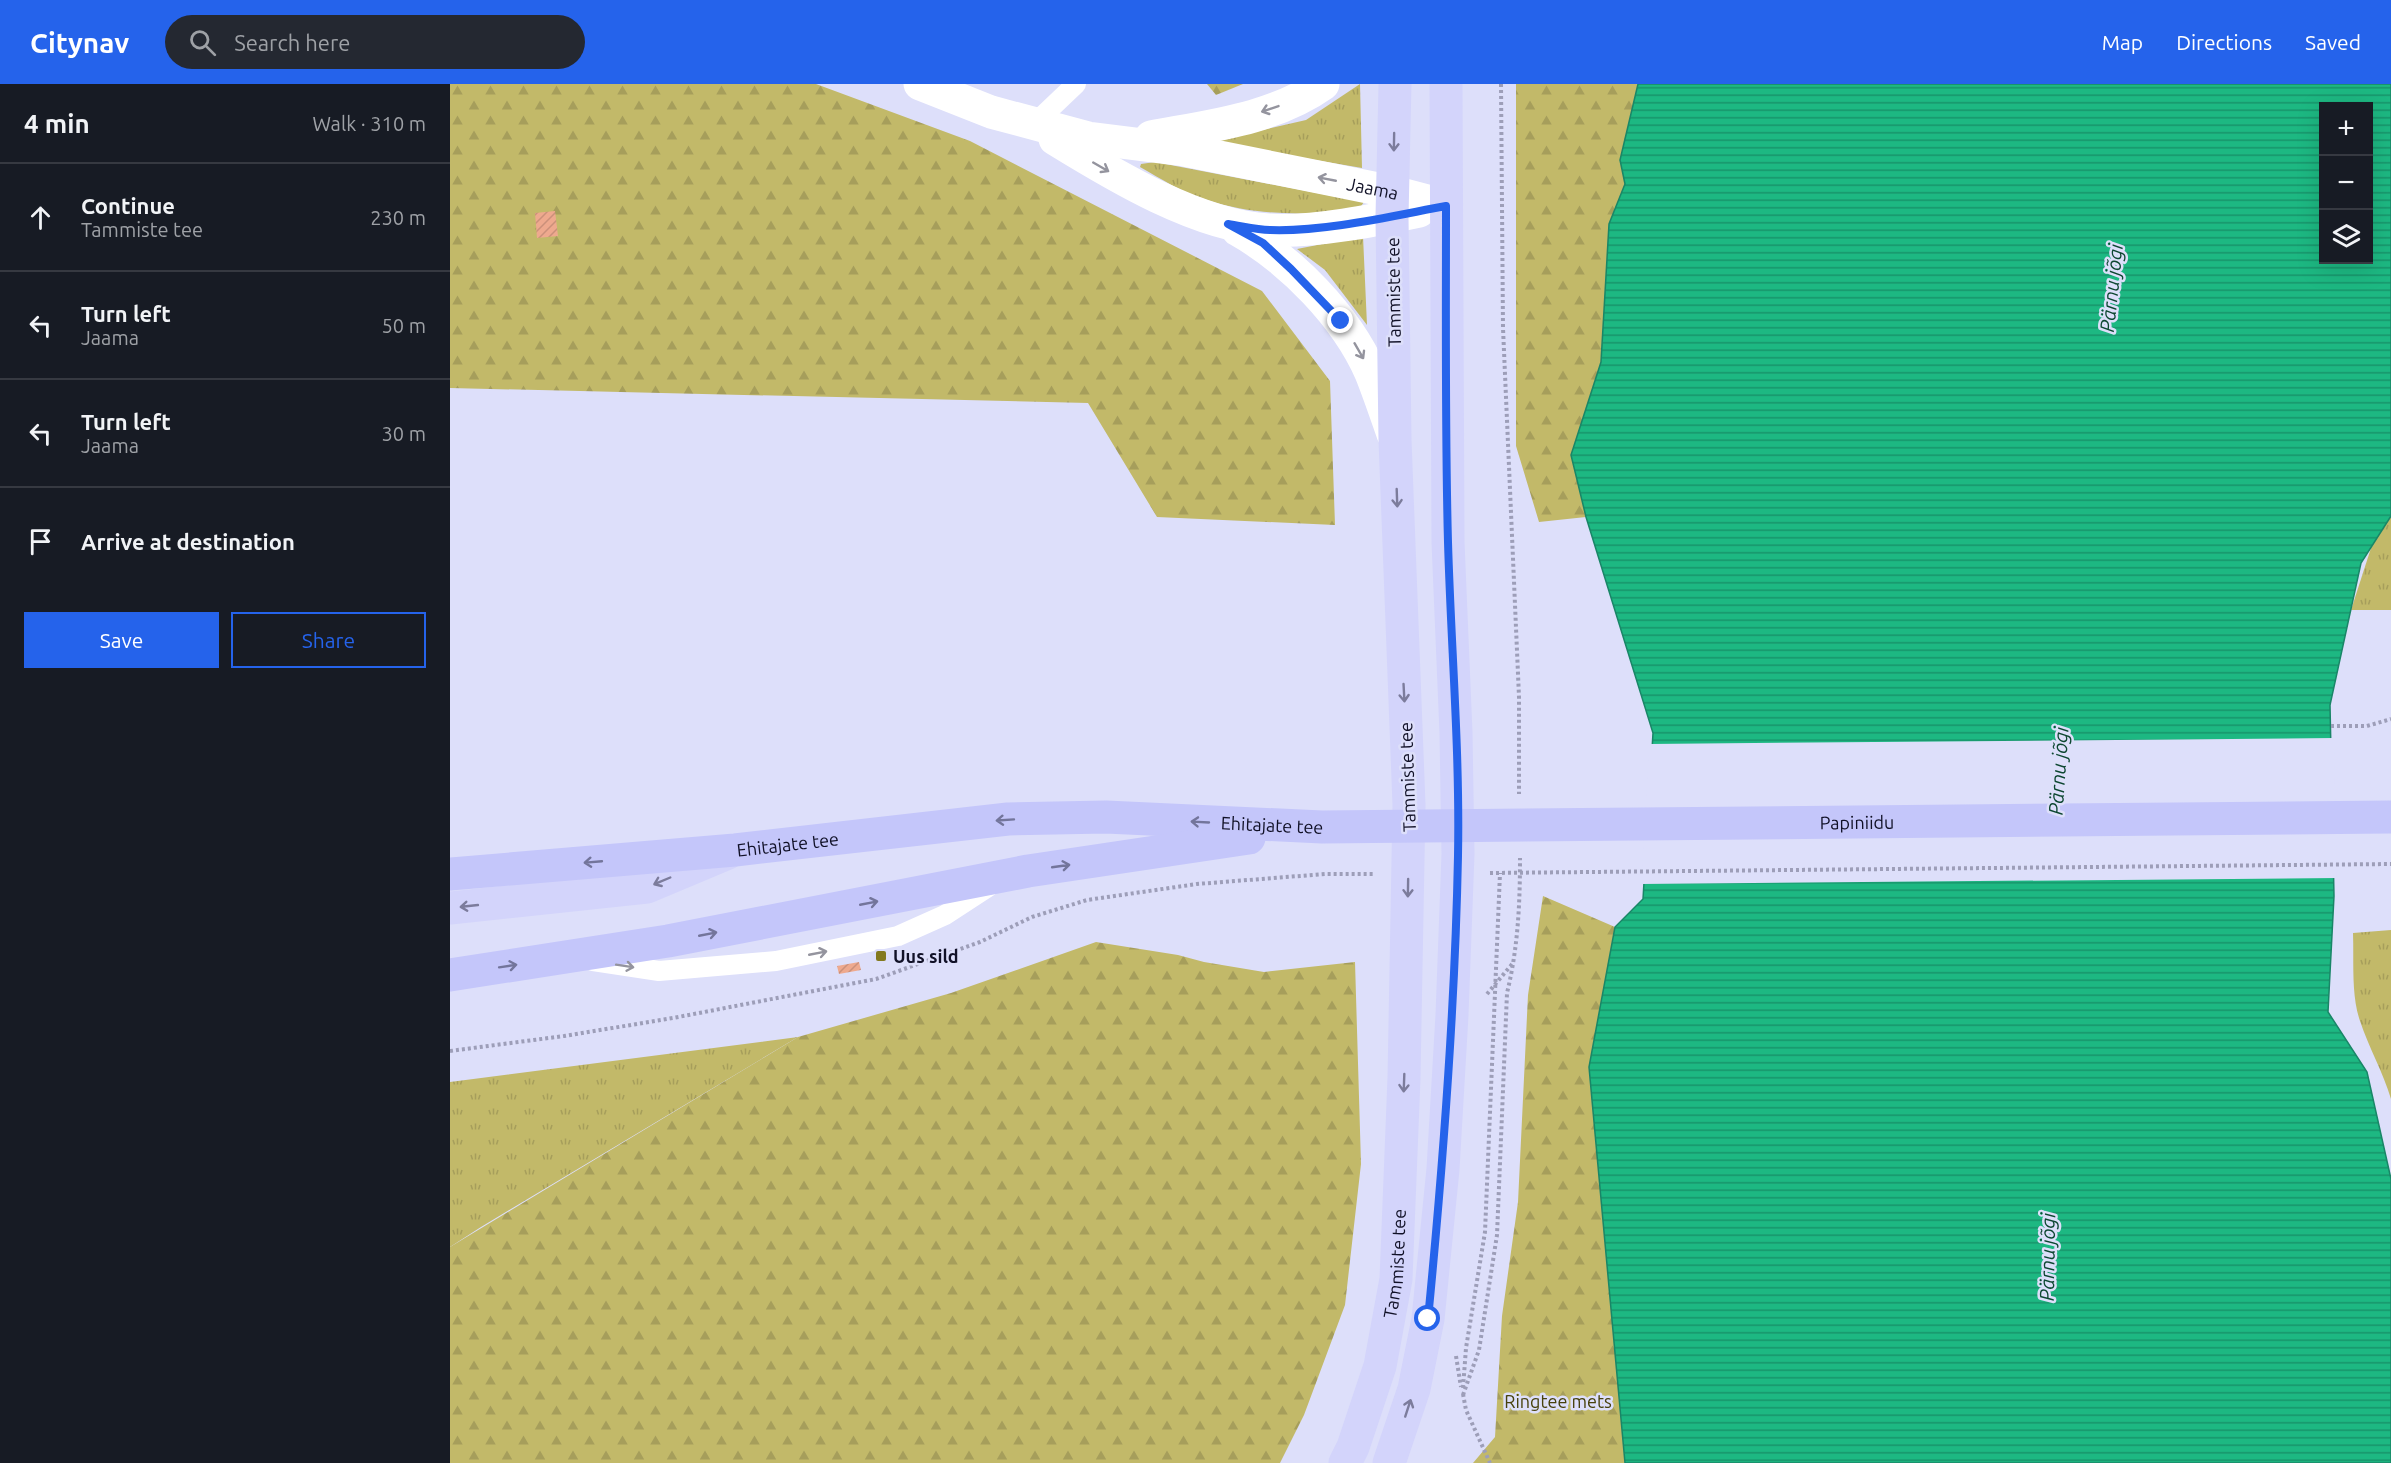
<!DOCTYPE html>
<html lang="en">
<head>
<meta charset="utf-8">
<style>
  :root { --surface:#171b24; --page:#242831; --text:#f1f3f6; --muted:#9ea1a6; --line:#363941; --accent:#2563eb }
  body { margin:0; font-family:Ubuntu,sans-serif; background:var(--page); color:var(--text) }
  .controls { position:absolute; right:18px; top:18px; display:grid; overflow:hidden; border-radius:0px; box-shadow:0 6px 24px #0002 }
  .controls button { width:54px; height:54px; display:grid; place-items:center; padding:0; border:0; border-bottom:2px solid var(--line); background:var(--surface); color:var(--text); font:30px sans-serif }
  .stop { position:absolute; width:18px; height:18px; margin:-14px; border:4px solid #2563eb; border-radius:50%; background:#fff }
  .stop.end { background:#2563eb; border-color:#fff; box-shadow:0 2px 6px #0008 }
  .list { margin:0; padding:0; list-style:none }
  h2 { display:flex; justify-content:space-between; align-items:center; height:78px; margin:0; padding:0 24px; font-size:26px }
  h2 small { font-size:20px; font-weight:400; color:var(--muted) }
  .list li { display:grid; grid-template-columns:39px 1fr auto; gap:18px; align-items:center; box-sizing:border-box; height:108px; padding:0 24px; border-top:2px solid var(--line) }
  .list b { display:block; font-size:22px; white-space:nowrap }
  .list p { margin:0; font-size:20px; white-space:nowrap; color:var(--muted) }
  .list em { font-size:20px; font-style:normal; color:var(--muted) }
  .actions { display:flex; gap:12px; padding:18px 24px }
  .actions a { flex:1; padding:14px 0; border:2px solid var(--accent); border-radius:0px; text-align:center; font-size:21px; color:var(--accent) }
  .actions .main { background:var(--accent); color:#fff }
  .icon { flex:none; width:33px; height:33px; fill:none; stroke:currentColor; stroke-width:2; stroke-linecap:round; stroke-linejoin:round }
  .map { position:relative; flex:none; width:1941px; height:1379px; overflow:hidden }
  header { display:flex; align-items:center; gap:36px; box-sizing:border-box; height:84px; padding:0 30px; background:var(--accent); color:#fff }
  header strong { font-size:28px }
  nav { display:flex; gap:33px; margin-inline-start:auto; font-size:21px }
  .search { width:420px; height:54px; background:var(--page); display:flex; align-items:center; gap:15px; box-sizing:border-box; padding:0 21px; border-radius:33px; color:var(--muted); font-size:22px }
  main { display:flex }
  aside { flex:1; background:var(--surface) }
  .map>svg:first-child { display:block }
</style>
</head>
<body>
<header>
<strong>Citynav</strong>
<div class="search"><svg class="icon" aria-label="search" viewBox="0 0 24 24"><circle cx="10" cy="10" r="6"/><path d="M15 15l6 6"/></svg>Search here</div>
<nav><a>Map</a><a>Directions</a><a>Saved</a></nav>
</header>
<main>
<aside>
<h2>4 min<small>Walk · 310 m</small></h2>
<ul class="list">
<li><svg class="icon" aria-label="ahead" viewBox="0 0 24 24"><path d="M12 20V5M6 11l6-6 6 6"/></svg><div><b>Continue</b><p>Tammiste tee</p></div><em>230 m</em></li>
<li><svg class="icon" aria-label="left" viewBox="0 0 24 24"><path d="M17 20v-9H6M10 6l-5 5 5 5"/></svg><div><b>Turn left</b><p>Jaama</p></div><em>50 m</em></li>
<li><svg class="icon" aria-label="left" viewBox="0 0 24 24"><path d="M17 20v-9H6M10 6l-5 5 5 5"/></svg><div><b>Turn left</b><p>Jaama</p></div><em>30 m</em></li>
<li><svg class="icon" aria-label="arrive" viewBox="0 0 24 24"><path d="M6 21V4h12l-3 4 3 4H6"/></svg><div><b>Arrive at destination</b></div></li>
</ul>
<div class="actions"><a class="main">Save</a><a>Share</a></div>
</aside>
<div class="map">
<svg width="1941" height="1379" viewBox="0 0 1941 1379">
  <defs>
    <pattern id="grass-tufts" width="24" height="20" patternUnits="userSpaceOnUse" patternTransform="scale(1.5)"><rect width="24" height="20" fill="#c2b969"/><path d="M3 7l-1-3M5 7V3M7 7l1-3M15 17l-1-3M17 17v-4M19 17l1-3" fill="none" stroke="#a69e5b"/></pattern>
    <pattern id="forest-firs" width="22" height="20" patternUnits="userSpaceOnUse" patternTransform="scale(1.5)"><rect width="22" height="20" fill="#c2b969"/><path d="M5 1l3.5 6h-7zM16 11l3.5 6h-7z" fill="#a69e5b"/></pattern>
    <pattern id="water-rules" width="6" height="5" patternUnits="userSpaceOnUse" patternTransform="scale(1.5)"><rect width="6" height="5" fill="#1db882"/><path d="M0 2.5h6" fill="none" stroke="#18946a"/></pattern>
    <pattern id="building-hatch" width="6" height="6" patternUnits="userSpaceOnUse" patternTransform="scale(1.5)"><rect width="6" height="6" fill="#eea98e"/><path d="M-1 1l2-2M0 6l6-6M5 7l2-2" fill="none" stroke="#cb907a"/></pattern>
  </defs>
  <rect width="100%" height="100%" fill="#dddffa"/>
  <!-- grass -->
  <g fill="url(#grass-tufts)">
    <path d="M910,0l2,84 -151,-26 95,-22z"/>
    <path d="M705,78l209,40 -5,7c-50,7 -104,7 -152,-9 -24,-7 -46,-21 -67,-33l1,-3z"/>
    <path d="M913,152l4,89 -42,-55 -28,-21z"/>
    <path d="M1941,402v124h-40z"/>
    <path d="M1941,846v169c-8,-27 -22,-51 -31,-78 -9,-26 -6,-60 -7,-88z"/>
    <path d="M348,953l-317,190 -31,20v-165z"/>
  </g>
  <!-- forest -->
  <g fill="url(#forest-firs)">
    <path d="M0,0h366l154,57 292,150 68,90 5,144 -178,-8 -69,-114 -638,-15z"/>
    <path d="M757,0h36l-27,11z"/>
    <path d="M1066,0h122l-18,76 5,24 -16,40 -8,138 -30,93 15,62 -47,5 -23,-76z"/>
    <path d="M1093,812l72,31 -26,140 36,396h-152l22,-26 7,-121 16,-114 10,-207z"/>
    <path d="M646,858l82,13 26,7 60,10 91,-10 6,202 -16,141 -41,110 -24,48h-830v-216l348,-210 153,-44z"/>
  </g>
  <!-- water -->
  <path fill="url(#water-rules)" stroke="#198667" stroke-width="1.5" fill-rule="evenodd" d="M1188,0h753v432l-30,47 -31,142 4,191 -6,116 39,60 24,107v284h-766l-36,-396 26,-140 28,-28 10,-166 -67,-216 -15,-62 30,-93 8,-138 16,-40 -5,-24zM1874,22h44v154h-44z"/>
  <!-- pier -->
  <path fill="#dddffa" d="M1884,654l3,140 -696,6 8,-140z"/>
  <!-- building -->
  <g fill="url(#building-hatch)">
    <path d="M105,127l3,25 -21,2 -2,-25z"/>
    <path d="M409,878l2,8 -22,4 -2,-8z"/>
  </g>
  <g fill="none" stroke-linecap="round" stroke-linejoin="round">
    <!-- path -->
    <g stroke="#9d9eb8" stroke-width="4" stroke-dasharray="3 3" stroke-linecap="butt">
      <path d="M1051,0l2,244 16,369v97"/>
      <path d="M1881,642h36l24,-7"/>
      <path d="M1040,789l901,-9"/>
      <path d="M1037,910l26,-31"/>
      <path d="M0,967l114,-15 109,-18 203,-39 104,-37 52,-25 55,-17 110,-16 128,-10h50"/>
      <path d="M1006,1272l5,31"/>
      <path d="M1013,1304l3,-40 19,-116 15,-359"/>
      <path d="M1013,1310l3,16 24,53"/>
      <path d="M1013,1311l16,-45 18,-115 10,-242c11,-45 13,-89 13,-135"/>
    </g>
    <!-- service -->
    <g stroke="#fff" stroke-width="20">
      <path d="M583,41l43,-41"/>
      <path d="M143,877l66,10 117,-10 122,-25 47,-21 46,-30"/>
    </g>
    <!-- minor -->
    <g stroke="#fff" stroke-width="33">
      <path id="s1" d="M470,0l71,28 97,26 96,12 209,42 53,14"/>
      <path d="M701,53c58,-11 123,-18 172,-53"/>
      <path d="M605,55c60,37 143,87 214,91 43,3 107,-10 150,-19"/>
      <path d="M788,146c53,30 108,86 133,143 8,20 15,41 22,61"/>
    </g>
    <!-- primary -->
    <g stroke="#d3d4fb" stroke-width="33">
      <path d="M0,824l197,-21 81,-34"/>
      <path id="s2" d="M895,1379l8,-16 27,-81 16,-87 8,-201 5,-273 -14,-365 -3,-223 3,-133"/>
      <path d="M939,1379l25,-74 14,-70 15,-150 9,-154 6,-161 -2,-121 -8,-191 -2,-458"/>
    </g>
    <!-- trunk -->
    <g stroke="#c4c6fa" stroke-width="33">
      <path id="s3" d="M0,790l285,-24 273,-31 98,-2 216,10 1069,-10"/>
      <path d="M0,891l218,-34 360,-70 221,-33"/>
    </g>
  </g>
  <!-- one-way arrows -->
  <defs><path id="oneway-shaft" d="M-6 0H5M1.5-3L5.5 0L1.5 3" fill="none" stroke-width="1.6" stroke-linecap="round" stroke-linejoin="round" transform="scale(1.5)"/></defs>
  <g stroke="#94949e">
    <use href="#oneway-shaft" transform="translate(820 25) rotate(161)"/>
    <use href="#oneway-shaft" transform="translate(651 83) rotate(30)"/>
    <use href="#oneway-shaft" transform="translate(877 95) rotate(-169)"/>
    <use href="#oneway-shaft" transform="translate(909 267) rotate(60)"/>
    <use href="#oneway-shaft" transform="translate(368 869) rotate(-11)"/>
    <use href="#oneway-shaft" transform="translate(175 882) rotate(9)"/>
  </g>
  <g stroke="#7c7c9c">
    <use href="#oneway-shaft" transform="translate(944 58) rotate(91)"/>
    <use href="#oneway-shaft" transform="translate(947 414) rotate(88)"/>
    <use href="#oneway-shaft" transform="translate(954 609) rotate(87)"/>
    <use href="#oneway-shaft" transform="translate(212 797) rotate(157)"/>
    <use href="#oneway-shaft" transform="translate(958 804) rotate(91)"/>
    <use href="#oneway-shaft" transform="translate(19 822) rotate(174)"/>
    <use href="#oneway-shaft" transform="translate(954 999) rotate(92)"/>
    <use href="#oneway-shaft" transform="translate(958 1324) rotate(-72)"/>
  </g>
  <g stroke="#73759b">
    <use href="#oneway-shaft" transform="translate(555 736) rotate(176)"/>
    <use href="#oneway-shaft" transform="translate(750 738) rotate(-177)"/>
    <use href="#oneway-shaft" transform="translate(143 778) rotate(175)"/>
    <use href="#oneway-shaft" transform="translate(611 782) rotate(-8)"/>
    <use href="#oneway-shaft" transform="translate(419 819) rotate(-11)"/>
    <use href="#oneway-shaft" transform="translate(258 850) rotate(-11)"/>
    <use href="#oneway-shaft" transform="translate(58 882) rotate(-9)"/>
  </g>
  <g fill="none" stroke-linecap="round" stroke-linejoin="round">
    <!-- route -->
    <path stroke="#2563eb" stroke-width="8" d="M891,237l-50,-52 -28,-26 -35,-19c14,2 28,6 42,6 54,2 122,-14 176,-24 0,112 -1,224 2,336 3,105 12,209 10,314 -3,155 -15,309 -30,463"/>
  </g>
  <!-- markers -->
  <rect fill="#83791e" stroke="#dddffa" stroke-width="2" x="425" y="866" width="12" height="12" rx="3"/>
  <g text-anchor="middle" dominant-baseline="central" stroke-width="5" stroke-linejoin="round" paint-order="stroke">
    <!-- street labels -->
    <g font-size="18" fill="#111127" stroke="#dddffa">
      <text stroke="none"><textPath href="#s1" startOffset="466">Jaama</textPath></text>
      <text transform="translate(943 208) rotate(-91)">Tammiste tee</text>
      <text transform="translate(957 693) rotate(-92)">Tammiste tee</text>
      <text stroke="none"><textPath href="#s3" startOffset="1410">Papiniidu</textPath></text>
      <text stroke="none"><textPath href="#s3" startOffset="825">Ehitajate tee</textPath></text>
      <text stroke="none"><textPath href="#s3" startOffset="339">Ehitajate tee</textPath></text>
      <text stroke="none"><textPath href="#s2" startOffset="207">Tammiste tee</textPath></text>
    </g>
    <!-- poi labels -->
    <g font-size="18" font-weight="bold" fill="#111127" stroke="#dddffa" text-anchor="start">
      <text x="443" y="872">Uus sild</text>
    </g>
    <!-- park labels -->
    <g font-size="18" fill="#47410c" stroke="#dddffa">
      <text x="1108" y="1317">Ringtee mets</text>
    </g>
    <!-- water labels -->
    <g font-size="20" font-style="italic" fill="#0d4731" stroke="#dddffa">
      <text transform="translate(1661 204) rotate(-84)">Pärnu jõgi</text>
      <text transform="translate(1608 687) rotate(-86)">Pärnu jõgi</text>
      <text transform="translate(1597 1173) rotate(-89)">Pärnu jõgi</text>
    </g>
  </g>
</svg>
<div class="controls">
<button>+</button>
<button>−</button>
<button><svg class="icon" aria-label="layers" viewBox="0 0 24 24"><path d="M12 4l9 5-9 5-9-5zM3 14l9 5 9-5"/></svg></button>
</div>
<div class="stop" style="left:978px;top:1235px"></div>
<div class="stop end" style="left:891px;top:237px"></div>
</div>
</main>
</body>
</html>
